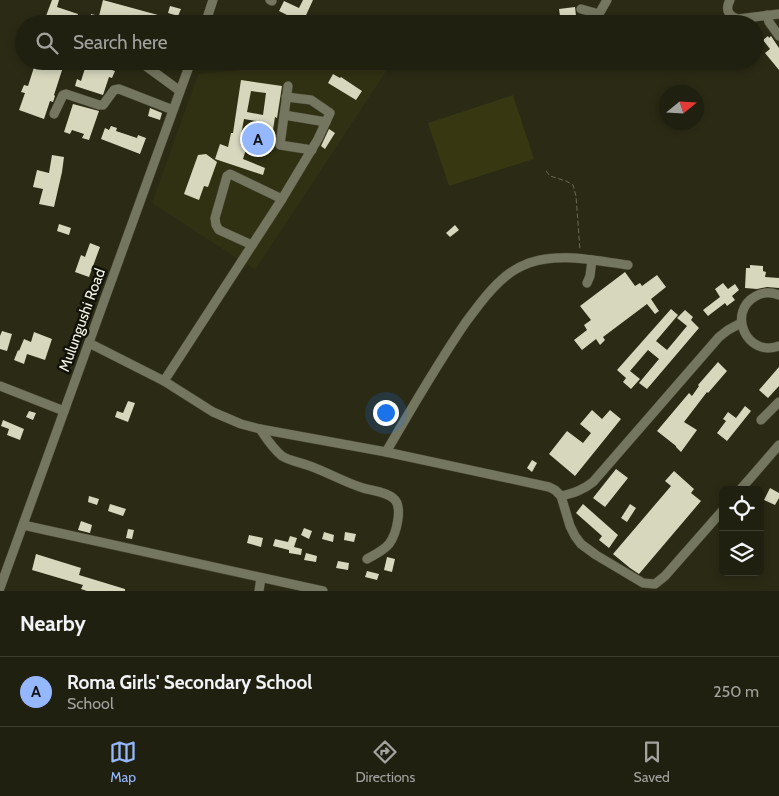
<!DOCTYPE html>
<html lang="en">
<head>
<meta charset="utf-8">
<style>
  :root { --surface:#202010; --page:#2d2d1e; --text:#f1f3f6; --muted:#a2a39f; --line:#3d3e30; --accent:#94b7fd }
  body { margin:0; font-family:Cabin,sans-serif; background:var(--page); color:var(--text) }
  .controls { position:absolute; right:15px; bottom:15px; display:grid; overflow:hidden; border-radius:8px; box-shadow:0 2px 8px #0003 }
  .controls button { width:45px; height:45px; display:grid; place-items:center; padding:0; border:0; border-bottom:1px solid var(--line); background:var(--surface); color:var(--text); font:25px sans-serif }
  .compass { position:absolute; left:659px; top:85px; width:45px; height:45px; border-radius:50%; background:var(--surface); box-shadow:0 2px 8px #0003; rotate:72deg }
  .you { position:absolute; left:385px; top:412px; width:18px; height:18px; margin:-12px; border:4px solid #fff; border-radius:50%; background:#1a73e8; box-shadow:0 0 0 8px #1a73e833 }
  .badge { display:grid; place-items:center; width:32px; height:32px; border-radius:50%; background:var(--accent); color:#111; font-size:16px; font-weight:700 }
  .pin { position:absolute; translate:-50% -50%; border:2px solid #fff; box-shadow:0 1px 5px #0006 }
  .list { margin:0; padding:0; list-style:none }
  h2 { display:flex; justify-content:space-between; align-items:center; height:65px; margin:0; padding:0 20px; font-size:21px }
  h2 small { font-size:16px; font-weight:400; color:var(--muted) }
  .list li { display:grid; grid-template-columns:32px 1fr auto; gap:15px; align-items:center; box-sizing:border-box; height:70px; padding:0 20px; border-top:1px solid var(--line) }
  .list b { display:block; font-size:19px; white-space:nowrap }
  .list p { margin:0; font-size:16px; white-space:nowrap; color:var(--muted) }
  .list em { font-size:16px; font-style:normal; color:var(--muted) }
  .icon { flex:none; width:28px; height:28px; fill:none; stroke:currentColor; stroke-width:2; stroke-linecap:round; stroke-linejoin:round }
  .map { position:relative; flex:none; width:779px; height:591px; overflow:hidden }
  .search { position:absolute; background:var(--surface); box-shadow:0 2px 8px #0003; left:15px; right:15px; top:15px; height:55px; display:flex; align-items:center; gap:12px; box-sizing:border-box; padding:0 18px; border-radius:28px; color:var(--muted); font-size:19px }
  .sheet { height:135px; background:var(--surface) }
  nav { display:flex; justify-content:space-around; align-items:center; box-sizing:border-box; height:70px; border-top:1px solid var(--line); background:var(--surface); font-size:14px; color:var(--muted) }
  nav a { display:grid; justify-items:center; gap:2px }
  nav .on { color:var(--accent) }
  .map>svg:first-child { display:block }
</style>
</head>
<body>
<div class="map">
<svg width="779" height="591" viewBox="0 0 779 591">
  <rect width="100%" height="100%" fill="#2a2a15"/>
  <!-- built -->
  <path fill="#303013" d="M327,61h66l-138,209 -103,-67 46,-129z"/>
  <!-- green -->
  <path fill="#373712" d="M513,95l21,64 -85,27 -21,-63z"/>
  <!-- building -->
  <g fill="#d6d7bd" fill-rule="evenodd">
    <path d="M52,0h7l-2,7 21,7 -2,6 -6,-2 -3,6 -14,-4 -2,4h-8z"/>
    <path d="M103,0l55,15 -3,9h-13l-21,-6 -2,6h-30l2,-10 8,2z"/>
    <path d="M303,0h10l-11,24h-17l4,-8 -10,-5 5,-10 15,7z"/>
    <path d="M170,6l11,3 -3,7 -10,-3z"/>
    <path d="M575,7l2,17 -16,-1 -2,-14z"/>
    <path d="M768,36l1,2 2,-2 8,12v22l-14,-17 5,-4 -7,-9z"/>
    <path d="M36,61h29l-11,34 1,1 -2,6 -3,-1 -6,18 -25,-9 6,-17 -4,-1 3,-7 4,1z"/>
    <path d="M87,62l28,9 -3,7 -3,-1 -6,18 -28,-9 2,-7 4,2z"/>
    <path d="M333,74l7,4 1,-1 21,14 -6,9 -28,-17z"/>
    <path d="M241,80l41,6 -5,32 -2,-1 -5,32 -23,-3 -4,13 22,9 -2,7 -48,-16 5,-15 8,3 3,-14h2zM251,91l15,2 -3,22 -16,-3zM244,119l12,2 -3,15 -12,-1z"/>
    <path d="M73,104l26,7 -10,29 -7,-2 2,-4 -12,-4 -2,4 -6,-2z"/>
    <path d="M150,108l12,5 -2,7 -12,-4z"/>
    <path d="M111,126l6,2 -1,3 21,7 1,-3 8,3 -6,16 -39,-15 4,-11 4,2z"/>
    <path d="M329,129l6,4 -10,16 -4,-3z"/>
    <path d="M206,154l11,8 -9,25 -4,-1 -5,14 -15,-6 14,-39z"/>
    <path d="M52,155l12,2 -2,15 -8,35 -15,-3 4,-15 -10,-2 4,-17 12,3z"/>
    <path d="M59,224l12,4 -2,7 -12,-4z"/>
    <path d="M455,225l4,5 -9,7 -4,-4z"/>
    <path d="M90,243l10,4 -11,30 -14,-5 6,-17 4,2z"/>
    <path d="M750,265l13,1v5l3,1 -1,5 14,1v10l-12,-1 -10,2 -12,-1 1,-20h4z"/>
    <path d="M625,272l10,14 5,-3 2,3 15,-11 9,12 -15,12 8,12 -4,3 -8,-10 -44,33 2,3 -5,5 -4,-6 -14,11 -8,-10 13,-10 -3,-5 7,-5 -11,-14z"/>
    <path d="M723,283l5,6 7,-5 4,6 -7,6 3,4 -8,6 -2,-3 -17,13 -5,-6 17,-13 -5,-8z"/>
    <path d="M671,309l7,6 -22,26 11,9 20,-24 -10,-8 8,-8 8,7 -2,3 8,8 -52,61 -8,-6 20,-24 -11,-9 -18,21 10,8 -9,10 -8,-7 3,-4 -9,-8z"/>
    <path d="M2,331l10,3 -5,17 -7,-2v-13z"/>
    <path d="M34,332l18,7 -7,21 -18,-6 -3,10 -10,-4 4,-10 1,1 5,-12 7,3z"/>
    <path d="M718,362l9,9 -19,22 -1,-1 -23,30 13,8 -16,22 -5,-5v-1l-19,-15 32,-38 3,3 7,-10 -1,-1z"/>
    <path d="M779,367v19l-11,12 -9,-8z"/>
    <path d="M128,401l7,2 -7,19 -13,-5 2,-6 6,2z"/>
    <path d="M745,406l6,5 -24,30 -10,-8 9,-12 -3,-2 5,-7 8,6z"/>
    <path d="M592,410l10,9 8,-9 11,9 -46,57 -26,-22 18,-23 16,12 8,-10 -11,-9z"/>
    <path d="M29,411l7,2 -3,7 -7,-3z"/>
    <path d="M3,420l21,9 -4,11 -13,-5 2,-6 -8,-3z"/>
    <path d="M532,460l5,3 -5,9 -5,-4z"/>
    <path d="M616,469l12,9 -23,29 -12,-9z"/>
    <path d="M674,471l20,18 -3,4 10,8 -62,73 -9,-6 -17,-14 58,-68 -6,-5z"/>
    <path d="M770,488l9,5v5l-4,7 -11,-5z"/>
    <path d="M89,496l10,3 -2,6 -9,-3z"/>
    <path d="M110,504l16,5 -3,7 -15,-5z"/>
    <path d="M583,504l35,31 -9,13 -10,-8 3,-4 -26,-23z"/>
    <path d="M630,504l6,4 -9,14 -6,-4z"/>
    <path d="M81,521l11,4 -2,8 -12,-3z"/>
    <path d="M304,528l8,3 -3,8 -8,-4z"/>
    <path d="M128,529l6,1 -2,9 -6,-1z"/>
    <path d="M324,532l10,3 -1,7 -11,-3z"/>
    <path d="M345,532l11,2 -2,8 -10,-2z"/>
    <path d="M249,535l14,3 -2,9 -14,-4z"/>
    <path d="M290,536l7,2 -3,9 8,2 -1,6 -12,-2v-3l-16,-4 2,-7 13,3z"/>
    <path d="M306,553l11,3 -1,6 -12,-2z"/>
    <path d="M36,554l45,14 -2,7 46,14v2h-38l-6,-2 2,-4 -51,-15z"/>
    <path d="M387,557l8,2 -3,13 -8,-2z"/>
    <path d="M338,561l11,2 -1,7 -12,-2z"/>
    <path d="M367,571l12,3 -2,6 -12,-3z"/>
  </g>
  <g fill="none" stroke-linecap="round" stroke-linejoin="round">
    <!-- minor casing -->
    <g stroke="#464632" stroke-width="10">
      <g id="minor">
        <path d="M270,0l2,1"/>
        <path d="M730,0c-5,9 -2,16 8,19l41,-5"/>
        <path d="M581,9l18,5 8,-14"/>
        <path d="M767,15l2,7 10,14"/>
        <path d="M205,24l8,-24"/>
        <path d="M139,61l41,30"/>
        <path d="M288,86l-8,59 32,5"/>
        <path d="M54,114l9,-19 3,-1 33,11h4l11,-15 5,-1 54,21"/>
        <path d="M284,115l42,7"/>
        <path d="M252,245l-33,-15 -3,-5 -1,-7 12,-42 3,-2 52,25"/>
        <path d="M587,283l3,-7 2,-16"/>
        <path d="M779,295c-8,-3 -16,-3 -23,1 -30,16 -9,62 23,50"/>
        <path d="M89,343l75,38 49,31 28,12 19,5 126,23 163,35 6,3 6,6 9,30 5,10 6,8 15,11 47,28 12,1 10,-8 58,-66"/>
        <path d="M164,381l118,-182 36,-60 12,-26 -19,-13 -25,-3"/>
        <path d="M0,386l64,25"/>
        <path d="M761,420l18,-18"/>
        <path d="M260,429c6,9 13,20 22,27 8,5 17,6 25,9 18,6 35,16 53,22 11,4 25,4 33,11 11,8 3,37 -4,46 -6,7 -15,11 -22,15"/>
        <path d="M386,452c26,-44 51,-88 80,-130 12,-16 24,-33 40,-46 7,-6 15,-10 23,-13 32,-11 67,-2 99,2"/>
        <path d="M740,490l39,-45"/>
        <path d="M561,496c13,-3 22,-6 32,-14l126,-145 9,-7 13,-7"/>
        <path d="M23,525l300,66"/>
        <path d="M0,588l191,-527"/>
        <path d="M259,591l2,-13"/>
      </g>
    </g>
    <!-- path -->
    <path stroke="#6b6b59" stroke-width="1" stroke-dasharray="5 2.5" stroke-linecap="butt" d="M546,171l4,5 16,5 7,4 3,11 4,54"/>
    <!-- minor -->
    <use href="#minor" stroke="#75765f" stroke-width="9"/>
  </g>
  <g text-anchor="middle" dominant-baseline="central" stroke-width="5" stroke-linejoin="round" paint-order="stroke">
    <!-- street labels -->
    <g font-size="15" fill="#f4f5e7" stroke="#121209">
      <text transform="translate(82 320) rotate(-70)">Mulungushi Road</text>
    </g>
  </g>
</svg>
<div class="controls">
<button><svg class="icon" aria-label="locate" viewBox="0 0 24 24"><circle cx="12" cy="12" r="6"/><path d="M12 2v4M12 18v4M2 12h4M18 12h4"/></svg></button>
<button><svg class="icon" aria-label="layers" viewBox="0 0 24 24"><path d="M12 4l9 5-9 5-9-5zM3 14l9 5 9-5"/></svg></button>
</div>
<svg class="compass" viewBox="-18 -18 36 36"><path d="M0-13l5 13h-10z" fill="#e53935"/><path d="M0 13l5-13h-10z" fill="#a2a39f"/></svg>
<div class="you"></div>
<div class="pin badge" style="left:258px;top:139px">A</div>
<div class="search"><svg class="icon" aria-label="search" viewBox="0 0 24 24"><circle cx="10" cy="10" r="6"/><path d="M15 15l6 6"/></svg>Search here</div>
</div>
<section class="sheet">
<h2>Nearby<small></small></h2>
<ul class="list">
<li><span class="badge">A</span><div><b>Roma Girls' Secondary School</b><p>School</p></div><em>250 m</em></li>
</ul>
</section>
<nav>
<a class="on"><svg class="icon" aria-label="map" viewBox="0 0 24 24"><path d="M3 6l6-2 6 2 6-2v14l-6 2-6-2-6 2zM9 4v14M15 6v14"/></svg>Map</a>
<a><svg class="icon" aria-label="directions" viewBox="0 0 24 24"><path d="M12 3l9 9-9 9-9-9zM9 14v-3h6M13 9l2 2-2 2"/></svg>Directions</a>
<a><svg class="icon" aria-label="saved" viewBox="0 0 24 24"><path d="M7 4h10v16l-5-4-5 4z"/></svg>Saved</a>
</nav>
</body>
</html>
